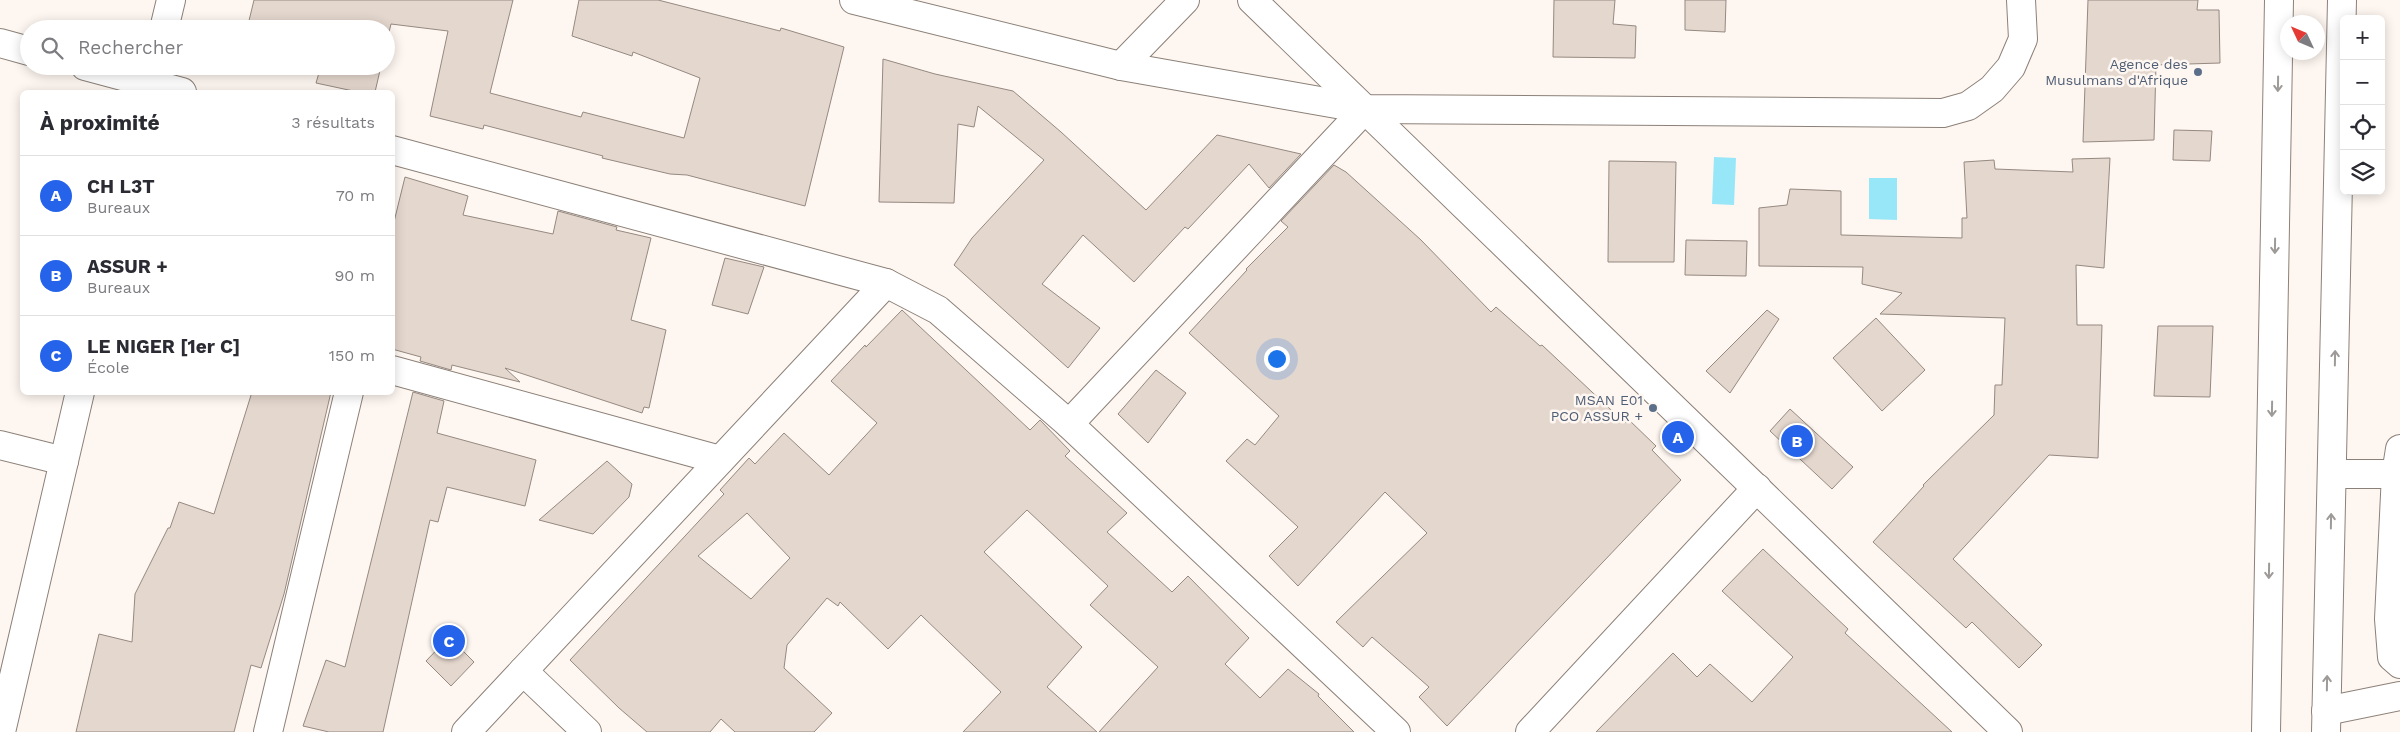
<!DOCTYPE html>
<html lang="fr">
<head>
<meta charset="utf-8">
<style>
  :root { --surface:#fff; --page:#f2f2f3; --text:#2b2b33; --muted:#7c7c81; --line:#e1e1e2; --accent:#2563eb }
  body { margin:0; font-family:"Work Sans",sans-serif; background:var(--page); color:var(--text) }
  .controls { position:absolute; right:15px; top:15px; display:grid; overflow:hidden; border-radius:8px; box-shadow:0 2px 12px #0003 }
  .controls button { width:45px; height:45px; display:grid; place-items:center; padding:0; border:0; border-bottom:1px solid var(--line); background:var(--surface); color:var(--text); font:25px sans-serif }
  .compass { position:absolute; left:2280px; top:15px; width:45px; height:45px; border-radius:50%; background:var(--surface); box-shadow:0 2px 12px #0003; rotate:314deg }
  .you { position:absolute; left:1276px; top:358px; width:18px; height:18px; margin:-12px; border:4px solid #fff; border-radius:50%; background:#1a73e8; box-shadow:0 0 0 8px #1a73e833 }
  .badge { display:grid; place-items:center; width:32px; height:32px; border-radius:50%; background:var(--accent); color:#fff; font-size:16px; font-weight:700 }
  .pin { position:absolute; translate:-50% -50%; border:2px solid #fff; box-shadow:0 1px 5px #0006 }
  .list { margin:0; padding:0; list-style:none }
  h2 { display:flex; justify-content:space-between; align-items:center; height:65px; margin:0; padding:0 20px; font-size:21px }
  h2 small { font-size:16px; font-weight:400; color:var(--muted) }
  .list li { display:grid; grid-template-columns:32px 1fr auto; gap:15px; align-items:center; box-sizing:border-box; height:80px; padding:0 20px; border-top:1px solid var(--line) }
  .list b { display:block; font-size:19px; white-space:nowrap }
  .list p { margin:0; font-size:16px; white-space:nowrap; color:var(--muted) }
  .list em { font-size:16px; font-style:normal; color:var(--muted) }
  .icon { flex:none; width:28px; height:28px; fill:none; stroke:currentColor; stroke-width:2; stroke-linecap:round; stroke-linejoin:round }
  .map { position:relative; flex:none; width:2400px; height:732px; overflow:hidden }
  .search { position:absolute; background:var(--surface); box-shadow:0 2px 12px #0003; left:20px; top:20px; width:375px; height:55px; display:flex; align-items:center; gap:12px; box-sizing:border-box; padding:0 18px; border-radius:28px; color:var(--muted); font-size:19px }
  .panel { position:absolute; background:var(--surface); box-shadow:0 2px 12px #0003; left:20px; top:90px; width:375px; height:305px; border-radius:8px }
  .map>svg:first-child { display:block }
</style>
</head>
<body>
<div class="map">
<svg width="2400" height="732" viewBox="0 0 2400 732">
  <rect width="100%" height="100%" fill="#fef6f0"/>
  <!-- water -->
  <g fill="#97e7f9">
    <path d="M1714,157l22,1 -2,47 -22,-1z"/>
    <path d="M1869,178h28v42l-28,-1z"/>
  </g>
  <!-- building -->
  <g fill="#e4d7ce" stroke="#958981" fill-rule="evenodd">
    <path d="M254,0h259l-23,93 91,24 2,-5 101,26 16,-60 -67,-26 -1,4 -60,-20 7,-36h79l122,31 1,-3 63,19 -39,159 -118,-31 -17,-1 -68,-16 1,-2 -119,-31 -1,4 -53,-13 18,-85 -57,-7 -5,20v-15h-139z"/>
    <path d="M1554,0h61l-2,24 23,2 -1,32 -82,-1z"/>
    <path d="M1685,0h41l-1,32 -40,-2z"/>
    <path d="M2088,0h110l-1,10h22l1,53 -64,2 -2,75 -71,2z"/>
    <path d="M883,59l52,15 78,17 48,41 85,78 71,-75 84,19 -32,34 -20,-24 -61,65 -3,-2 -51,55 -51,-47 -41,49 58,44 -32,40 -114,-103 18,-27 72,-78 -66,-54 -4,21 -16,-3 -4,79 -75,-1z"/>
    <path d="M321,66h60l-6,26h-17l-42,-9z"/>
    <path d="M2174,130l38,1 -2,30 -37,-1z"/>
    <path d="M2110,158l-6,110 -28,-3 1,60h25l-4,133 -49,-3 -96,104 89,86 -23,23 -47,-46 -6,6 -93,-86 51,-56 -1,-1 71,-70 1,-30h7l3,-67 -125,-4 22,-21 -40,-9 1,-17 -104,-1v-58l28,-3 3,-16 51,2v44l121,3v-20h5l-3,-56 30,-2 1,9 78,3 -1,-13z"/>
    <path d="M1609,161l67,1 -2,100h-66z"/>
    <path d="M1334,165l12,7 75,68 70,72 5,-5 44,39 2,-1 83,78 3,-4 28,27 -4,4 29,30 -234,246 -28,-29 10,-10 -57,-50 -9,10 -27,-25 91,-89 -42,-41 -87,94 -29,-30 29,-29 -72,-66 21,-22 8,6 24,-29 -90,-83 58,-63 -1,-1 42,-42 -7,-6z"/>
    <path d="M405,177l63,19 -5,19 90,19 5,-23 59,16 -1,3 35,8 -20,82 35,10 -17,78 -5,-1 -2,6 -137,-45 15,14 -68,-17 -1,5 -31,-9 1,-4 -29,-8v-119z"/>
    <path d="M1686,240l61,1 -1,35 -61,-1z"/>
    <path d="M725,258l39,9 -16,47 -36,-9z"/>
    <path d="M902,310l128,120 10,-10 30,31 -5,5 62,57 -20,19 65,60 16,-16 61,62 -24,26 35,34 28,-29 31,25 -1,2 36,36h-255l59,-65 -68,-62 18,-19 -81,-76 -43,42 98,95 -35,40 50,45h-134l38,-40 -80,-77 -33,34 -48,-47 -2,4 -11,-8 -40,47 -3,23 48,45 -18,19h-79l-14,-13 -11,13h-63l-28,-24 -49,-48 154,-166 -4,-4 29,-32 6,6 29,-31 45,42 48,-52 -46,-42 34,-36 1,2zM747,513l43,45 -39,41 -53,-43z"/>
    <path d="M1767,310l12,9 -49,74 -24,-22z"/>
    <path d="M1876,318l49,52 -43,41 -49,-53z"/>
    <path d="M2158,326h55l-3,71 -56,-1z"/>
    <path d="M1156,370l30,23 -38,50 -30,-29z"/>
    <path d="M252,392h79l-47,202 -23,74 -10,-3 -17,67h-158l23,-98 33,8 3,-48 33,-66h2l9,-26 35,12z"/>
    <path d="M413,392l31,9 -7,32 99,27 -11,46 -78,-19 -9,35 -8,-2 -47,212h-54l-26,-6 23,-66 19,7z"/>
    <path d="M1790,409l63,58 -21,22 -62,-58z"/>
    <path d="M607,461l25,23 -3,13 -36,37 -54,-14z"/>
    <path d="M1763,549l85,80 -3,4 107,99h-356l77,-79 24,24 13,-13 42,38 41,-45 -71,-66z"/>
    <path d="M449,637l25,25 -23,24 -25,-25z"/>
  </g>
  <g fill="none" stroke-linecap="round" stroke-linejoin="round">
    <!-- street casing -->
    <g stroke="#8c8179" stroke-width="30">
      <g id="street">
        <path d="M854,0l267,66 244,43 578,4 25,-7 24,-17 19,-22 12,-28 -2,-39"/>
        <path d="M1252,0l756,732"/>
        <path d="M164,29l7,-29"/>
        <path d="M0,43l29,8"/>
        <path d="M85,66l97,26"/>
        <path d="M1121,66l64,-66"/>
        <path d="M392,150l494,133 52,27 131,114 327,308"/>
        <path d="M392,370l328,90"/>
        <path d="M1069,424l296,-315"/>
        <path d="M0,445l64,16"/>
        <path d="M2400,449l-4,25 -7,145 3,38 8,7"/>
        <path d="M2332,474h64"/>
        <path d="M523,671l64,61"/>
        <path d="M2326,711l74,-15"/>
        <path d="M1,732l79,-340"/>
        <path d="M268,732l81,-340"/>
        <path d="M466,732l420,-449"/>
        <path d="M1530,732l227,-244"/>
      </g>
    </g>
    <!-- primary casing -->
    <g stroke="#8c8179" stroke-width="30">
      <g id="primary">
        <path d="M2266,732l13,-732"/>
        <path d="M2326,732l16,-732"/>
      </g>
    </g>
    <!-- street -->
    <use href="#street" stroke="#fff" stroke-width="28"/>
    <!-- primary -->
    <use href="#primary" stroke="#fff" stroke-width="28"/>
  </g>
  <!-- one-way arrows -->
  <defs><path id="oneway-shaft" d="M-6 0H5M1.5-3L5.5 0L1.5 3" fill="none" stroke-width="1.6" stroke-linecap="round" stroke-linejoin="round" transform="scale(1.25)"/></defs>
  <g stroke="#9d9a98">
    <use href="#oneway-shaft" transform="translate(2278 84) rotate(91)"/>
    <use href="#oneway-shaft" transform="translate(2275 246) rotate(91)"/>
    <use href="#oneway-shaft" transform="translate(2335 358) rotate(-89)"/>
    <use href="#oneway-shaft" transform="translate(2272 409) rotate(91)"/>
    <use href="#oneway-shaft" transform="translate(2331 521) rotate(-89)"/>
    <use href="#oneway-shaft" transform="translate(2269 571) rotate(91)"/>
    <use href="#oneway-shaft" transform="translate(2327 683) rotate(-89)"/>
  </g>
  <!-- markers -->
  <g fill="#5c6f8a" stroke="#fef6f0" stroke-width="2">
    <circle cx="2198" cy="72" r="5"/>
    <circle cx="1653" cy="408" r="5"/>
  </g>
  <g text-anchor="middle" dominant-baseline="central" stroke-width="5" stroke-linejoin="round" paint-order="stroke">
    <!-- service labels -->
    <g font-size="14" fill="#4e5e75" stroke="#fef6f0" text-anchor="end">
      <text x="2188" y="64">Agence des<tspan x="2188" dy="16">Musulmans d'Afrique</tspan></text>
      <text x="1643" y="400">MSAN E01<tspan x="1643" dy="16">PCO ASSUR +</tspan></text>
    </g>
  </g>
</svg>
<div class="controls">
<button>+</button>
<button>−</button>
<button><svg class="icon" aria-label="locate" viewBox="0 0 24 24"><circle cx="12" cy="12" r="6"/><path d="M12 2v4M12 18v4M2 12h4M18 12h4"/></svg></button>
<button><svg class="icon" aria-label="layers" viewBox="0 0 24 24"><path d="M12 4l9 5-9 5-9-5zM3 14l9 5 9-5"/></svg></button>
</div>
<svg class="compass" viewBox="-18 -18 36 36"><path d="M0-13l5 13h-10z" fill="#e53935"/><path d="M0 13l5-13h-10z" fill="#7c7c81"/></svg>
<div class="you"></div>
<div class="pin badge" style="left:1678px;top:437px">A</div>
<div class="pin badge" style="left:1797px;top:441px">B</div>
<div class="pin badge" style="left:449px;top:641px">C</div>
<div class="search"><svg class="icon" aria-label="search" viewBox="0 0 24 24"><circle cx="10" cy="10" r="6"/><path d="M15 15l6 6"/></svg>Rechercher</div>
<section class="panel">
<h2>À proximité<small>3 résultats</small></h2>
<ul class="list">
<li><span class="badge">A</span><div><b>CH L3T</b><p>Bureaux</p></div><em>70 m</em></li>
<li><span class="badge">B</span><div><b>ASSUR +</b><p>Bureaux</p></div><em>90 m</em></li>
<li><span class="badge">C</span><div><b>LE NIGER [1er C]</b><p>École</p></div><em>150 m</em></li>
</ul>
</section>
</div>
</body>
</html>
